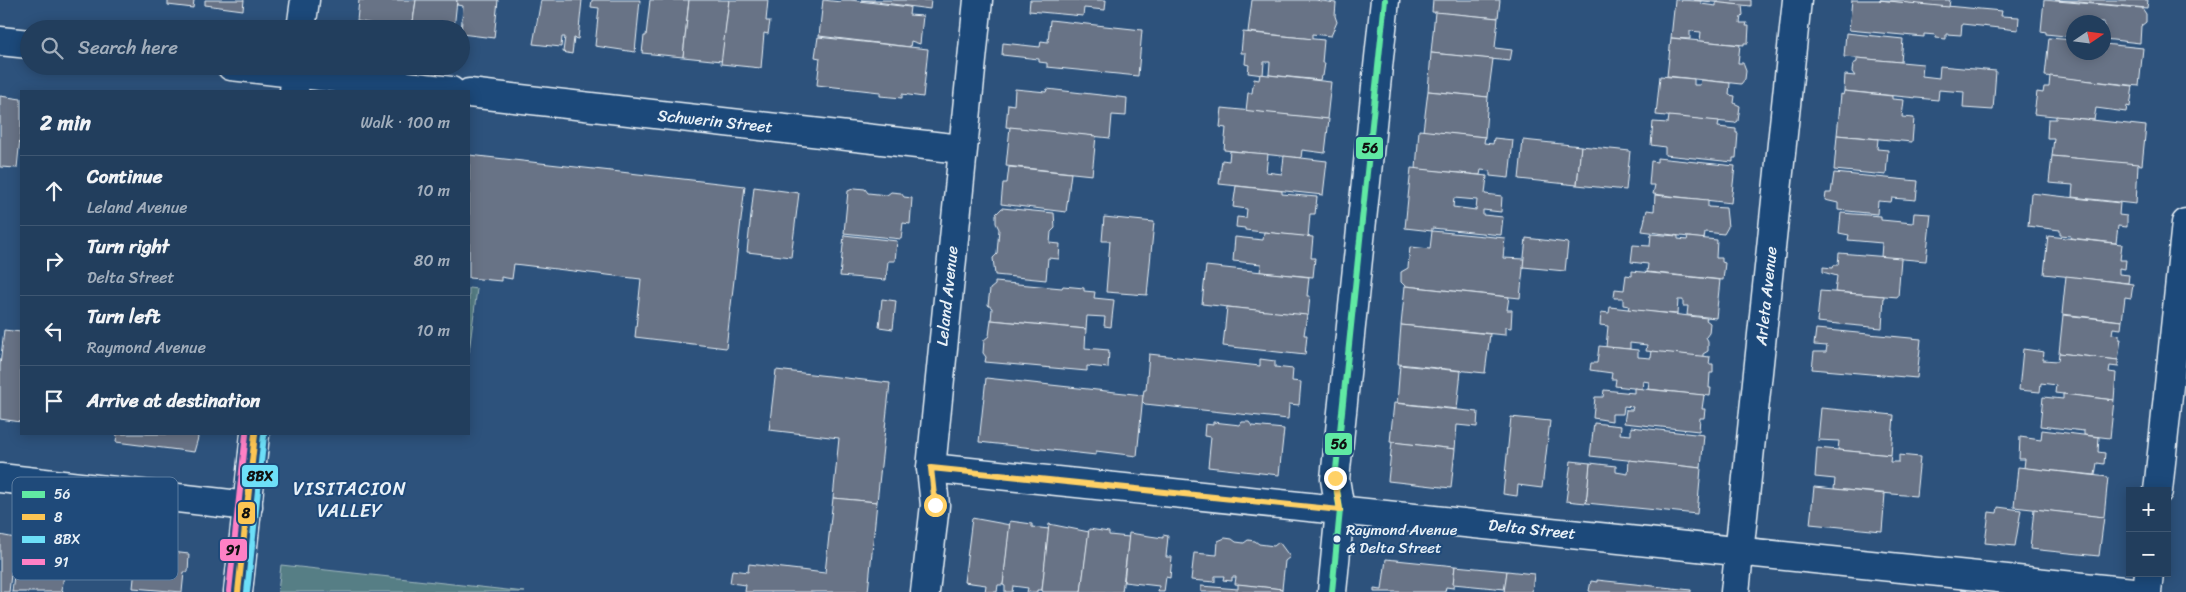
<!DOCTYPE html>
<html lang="en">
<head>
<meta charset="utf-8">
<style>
  :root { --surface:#223e5d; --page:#2a4563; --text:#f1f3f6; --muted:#a2aebc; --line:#3f5772 }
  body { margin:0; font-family:Sriracha,sans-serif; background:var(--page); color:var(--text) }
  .controls { position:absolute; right:15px; bottom:15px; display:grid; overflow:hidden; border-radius:0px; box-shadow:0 2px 12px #0003 }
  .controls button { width:45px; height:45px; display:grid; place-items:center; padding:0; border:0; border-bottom:1px solid var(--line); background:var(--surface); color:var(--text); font:25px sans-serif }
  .compass { position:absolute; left:2066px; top:15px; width:45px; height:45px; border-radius:50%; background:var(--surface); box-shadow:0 2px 12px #0003; rotate:77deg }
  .stop { position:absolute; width:15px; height:15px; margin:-11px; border:4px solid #ffd166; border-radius:50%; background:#fff }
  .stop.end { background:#ffd166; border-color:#fff; box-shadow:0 1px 5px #0008 }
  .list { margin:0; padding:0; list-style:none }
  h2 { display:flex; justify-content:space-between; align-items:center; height:65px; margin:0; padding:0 20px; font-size:21px }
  h2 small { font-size:16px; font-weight:400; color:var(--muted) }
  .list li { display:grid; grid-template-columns:32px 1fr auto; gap:15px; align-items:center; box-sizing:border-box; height:70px; padding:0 20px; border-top:1px solid var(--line) }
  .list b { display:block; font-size:19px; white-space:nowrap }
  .list p { margin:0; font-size:16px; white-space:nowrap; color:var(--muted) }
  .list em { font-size:16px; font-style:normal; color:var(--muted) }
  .icon { flex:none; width:28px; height:28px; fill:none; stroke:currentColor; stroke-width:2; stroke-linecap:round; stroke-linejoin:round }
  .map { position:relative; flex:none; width:2186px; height:592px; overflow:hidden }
  .search { position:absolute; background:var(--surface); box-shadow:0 2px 12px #0003; left:20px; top:20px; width:450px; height:55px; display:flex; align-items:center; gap:12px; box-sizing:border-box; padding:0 18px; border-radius:28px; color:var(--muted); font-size:19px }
  .panel { position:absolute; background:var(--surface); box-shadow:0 2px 12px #0003; left:20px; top:90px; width:450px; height:345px; border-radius:0px }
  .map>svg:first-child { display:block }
</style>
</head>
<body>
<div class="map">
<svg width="2186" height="592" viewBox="0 0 2186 592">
  <rect width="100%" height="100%" fill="#2d527c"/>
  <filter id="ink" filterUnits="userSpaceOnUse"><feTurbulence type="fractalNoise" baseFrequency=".02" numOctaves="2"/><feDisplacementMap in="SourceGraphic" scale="10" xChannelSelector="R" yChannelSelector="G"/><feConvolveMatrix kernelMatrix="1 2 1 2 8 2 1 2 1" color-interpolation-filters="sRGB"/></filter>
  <g filter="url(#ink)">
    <!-- green -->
    <g fill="#567e85" stroke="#9fb8be">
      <path d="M469,288l8,1 -8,63z"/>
      <path d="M281,565l244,27h-247z"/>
    </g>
    <!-- building -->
    <g fill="#677386" stroke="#e8f1f8" fill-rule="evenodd">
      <path d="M168,0h26l-1,8 -25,-3z"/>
      <path d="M205,0h39l-1,10 -38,-5z"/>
      <path d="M359,0h57l-4,27h-21l-34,-6z"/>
      <path d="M416,0h41l-3,29h-42z"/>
      <path d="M457,0h41l-4,38 -33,-4 2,-28 -6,-1z"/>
      <path d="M541,0h41l-4,39 -4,-1 -2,16 -9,-2 2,-15h-3l-1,10 -28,-3z"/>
      <path d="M592,0h48l-5,52 -40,-6 4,-38 -8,-1z"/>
      <path d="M650,0h39l-6,57 -41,-4 2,-17h2z"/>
      <path d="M689,0h40l-7,61 -39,-4z"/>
      <path d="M729,0h39l-2,21h4l-2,13 -4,-1 -3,35 -40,-4z"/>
      <path d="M823,0l18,2v-2h9l60,7 -1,8 14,1 -3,28 -9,-3 -1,6 -91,-11z"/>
      <path d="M861,0h70l-1,9z"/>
      <path d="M1030,0h76l-1,10 -21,-2 -1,8 -54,-5z"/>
      <path d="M1252,0h63l21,3 -1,13 2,6 -6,14 -19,-2v5l-64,-7z"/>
      <path d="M1433,0h67l-2,18 -66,-6z"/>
      <path d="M1675,0l26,1v3l15,2v-4l26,3 1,10 -2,2 -1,6h7l-1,3h3l-1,17h-4v2l-44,-4 1,-9 -11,-1v8l-19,-1z"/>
      <path d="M1694,0h57v6z"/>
      <path d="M1852,0h27l123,11 -1,5 18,1 -1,13 -56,-6 -1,11 -15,-1v5l-10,-1v-3l-12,-1v3l-75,-7z"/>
      <path d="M1879,0h71l-1,7z"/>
      <path d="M2044,0l98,8 4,6v8l-5,4 -1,17 -36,-4v-17h-30v15l-28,-3v-2l-5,-1z"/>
      <path d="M2055,0h93l-1,8z"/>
      <path d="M1435,12l63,6 -3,30 17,2 -2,11 -79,-8z"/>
      <path d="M1050,20l92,10 -4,46 -91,-9v-4l-8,-1v-3l-37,-4 1,-12 37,4 1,-6 7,1z"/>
      <path d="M1243,32l81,8 -2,23h3l-2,13h-2l-1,4 -51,-5 1,-13h-6l-1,13 -15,-2 1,-8 -4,-1 1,-11h-5z"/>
      <path d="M1846,33l57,6 -2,23 -57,-5z"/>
      <path d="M818,37l110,12 -5,48 -21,-3v4l-22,-2v-4l-63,-7 3,-27 -5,-1z"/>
      <path d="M1671,38l69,7 -2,18h5l3,8 -1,8 -4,5 -74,-8z"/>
      <path d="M2049,38l25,2v12h30v-8l39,4 -4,38 -94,-10z"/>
      <path d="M1431,53l62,6 -5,38 -60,-6z"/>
      <path d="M1857,58l66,6 -1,12 17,2 1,-12 56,5 -3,39 -30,-2 1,-16 -25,-2 -1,10 -94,-9 1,-16 10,1 -3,-4 1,-8 4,-2z"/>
      <path d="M1260,74l71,8 -4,37 -81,-8 2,-18h4l2,-14 5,1z"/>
      <path d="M1660,76l34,3v6h6l1,-5 29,3 -1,12 6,1 -1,7 6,3 -2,15 -3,2 -79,-8z"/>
      <path d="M2050,76l83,10 -3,21 -3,-1 -1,6 -30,-4 -2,12 -60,-6 3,-22 6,1 1,-6h5z"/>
      <path d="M1015,89l31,3 1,-3 80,9 -1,18 -14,-1 -2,23 -104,-11 2,-23 6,1z"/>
      <path d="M1428,91l60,6 -3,40 -62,-6z"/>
      <path d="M1844,91l48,5v3l12,1 -2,17 12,1 -2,24 -75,-7 4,-41 2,1z"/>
      <path d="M0,96l21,3v29l-4,40 -17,-1z"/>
      <path d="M1222,108l107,11 -4,34 -23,-3 -1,8 -77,-8 2,-22 -6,-1z"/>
      <path d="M1669,116l50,5 -1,6 18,2v4h2l-2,25h-3v4l-68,-7v-8l-14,-2 2,-23 15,1z"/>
      <path d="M2056,116l90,10 -4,39 -90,-9 2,-18h-7l1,-19h8z"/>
      <path d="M1010,127l86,9 -4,39 -86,-9z"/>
      <path d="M1419,130l66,7 -1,6 9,1 1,-6 19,2 -4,38 -19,-2v-5l-9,-1 -1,5 -64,-6z"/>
      <path d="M1837,135l41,4 -1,10 11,1 -2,25 -52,-5z"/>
      <path d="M1523,140l58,6 -4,39 -58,-6z"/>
      <path d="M1581,146l49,5 -4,39 -49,-5z"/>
      <path d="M1230,151l38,3 -2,18 16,2 2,-18 43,5 -4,34 -104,-11 3,-24 7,1z"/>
      <path d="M469,155l276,31 -19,162 -91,-11 6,-58 -127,-15 -2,15 -11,-2v4l-32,-3z"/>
      <path d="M2052,156l86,8 -2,40 -64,-7 1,-12 -24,-2z"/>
      <path d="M1657,158l78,8 -4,37 -78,-9 2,-9h-6l2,-24 6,1z"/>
      <path d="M1009,167l62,6 -5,39 -65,-8 2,-21h4z"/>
      <path d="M1411,168l76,8 -2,18 17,2 -1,16 -18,-2v5l20,2 -2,18 -69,-7v3l-27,-3zM1454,198l23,2 -1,10 -23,-3z"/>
      <path d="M1834,173l84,8 -2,19 -24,-2 -1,4 -13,-1 -1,13 -39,-4v-7l-13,-3 1,-7h5z"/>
      <path d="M1236,186l46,5v3l35,3 -2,17h-5l-2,23 -63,-7v-2l-9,-1 1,-10 9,1 1,-9 -14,-2z"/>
      <path d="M754,187l45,6 -8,64 -44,-5z"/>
      <path d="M855,188l10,1 3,4 19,2 4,-3 10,1 3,4 8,1 -2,26 -7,-1 -2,16 -57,-6 4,-42z"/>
      <path d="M2031,193l89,10 -1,12 8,1v11l-9,-1 -2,17 -46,-5 1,-2 -11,-1v-5l-32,-4z"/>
      <path d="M1655,195l53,5v7l18,1 2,19 -4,7 -19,-2 -1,7 -62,-8 5,-21 7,1z"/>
      <path d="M1002,208l52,5 1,15 -4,4 -1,11 10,1 -1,15 -11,-1 -2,22 -51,-5 -2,-17 4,-4 2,-25 -3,-6v-9z"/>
      <path d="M1841,213l40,3v4l32,3 1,-10 17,1 -5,47 -45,-4 1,-14 -34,-3 1,-5 -10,-2z"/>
      <path d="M1104,217l50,5 -7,73 -41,-3 4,-51h-8z"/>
      <path d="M1432,231l73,7 -2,20 21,1 -4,39 -115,-12 -4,-4v-10l7,-4 2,-21 20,2z"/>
      <path d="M1264,232l49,5 -2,21h4l-2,19 -53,-5 1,-8 -28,-3 2,-24 28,3z"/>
      <path d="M1651,234l27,2v3l9,1 1,-3 29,3 -1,18h6v4l3,1 -2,17 -76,-8 1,-8 -17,-2 2,-17 17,1z"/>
      <path d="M844,235l53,6 -2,20h-7l-2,19 -46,-4z"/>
      <path d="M2048,236l74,8 -2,16h6l-1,9 -6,-1v6l10,1 -1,8 -84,-9z"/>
      <path d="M1526,238l42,5 -3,28 -42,-4z"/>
      <path d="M1839,253l62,5 -3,39 -63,-5 2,-16 -14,-4v-5l10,1 1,-3h4z"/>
      <path d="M1206,266l103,11 -2,19h3l-2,20 -106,-12z"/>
      <path d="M1632,271l88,9 -4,38 -29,-3 1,-9h-5v-6h-5l-1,14 -49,-4 1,-4 -6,-1v-7h-9l1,-9 9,1 2,-15 6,1z"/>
      <path d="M2066,276l67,8 -2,14 -6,-1 -3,24 -60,-7z"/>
      <path d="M995,282l67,6 1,-2 21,2v3l11,1 -1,6 20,2 -3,27 -7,-1 1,-9 -18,-1 -1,13 -95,-9 1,-12 -4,-3 2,-16 5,-4z"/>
      <path d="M1405,286l104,11 -2,13h5l-1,18 -6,-1v8l-104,-10z"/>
      <path d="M1820,291l64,5 -2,32 -65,-6z"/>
      <path d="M882,299l14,2 -3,28 -14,-2z"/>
      <path d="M1227,307l80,8 -3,20h3l-2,20 -82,-9z"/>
      <path d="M1610,307l97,11 -1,2 4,3 -1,10 -3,4 2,4v10l-5,3v3l-57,-6 1,-6 -17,-2v6l-24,-2 2,-21 -8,-1 1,-13 8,1z"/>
      <path d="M2063,315l59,6 -1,8 -8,-1 -1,6 7,1v4h2l-3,21 -59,-7z"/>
      <path d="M991,320l95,9 -1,19 24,2 -1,18 -21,-2v5l-102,-9 1,-5 -3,-4 1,-13 5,-4z"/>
      <path d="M1401,325l89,9 -5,39 -87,-9z"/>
      <path d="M1816,329l105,10 -4,39 -105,-9 2,-17h12l1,-6 -13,-1z"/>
      <path d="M4,330l17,2v90l-21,-3v-53z"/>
      <path d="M1599,346l39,4v7l13,1 1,-7 58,6 -1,7h4v9h-3l-1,15h2l-1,8 -62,-7 1,-7 -6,-1 -1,8 -27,-3 1,-7h-5l1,-6 -22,-3 1,-7h6z"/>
      <path d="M2023,349l21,3 -1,8 15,1 1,-8 59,7v7l-8,-1 -1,6 7,1 -2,27 -59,-7 1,-8 -15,-2 -1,9 -21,-2z"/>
      <path d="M1149,354l111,12v-7l15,2v6l18,2 -1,12 9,1 -2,23 -10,-1 -1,15 -143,-15 -3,-3 2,-11h2z"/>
      <path d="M1400,365l61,6 -4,38 -60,-6z"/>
      <path d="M776,370l114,13 -13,119 -44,-4 6,-60 -70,-8z"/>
      <path d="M986,378l157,17 -6,61 -41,-5v4l-117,-13z"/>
      <path d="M1634,388l70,7 -2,14h3l-1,9h-4l-1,13 -75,-8 2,-13h6l1,-3 -9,-1 -1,8h-11v7l-19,-3 2,-21h8l1,-7 30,3z"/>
      <path d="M2063,394l51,6 -4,38 -26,-3v-4l-44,-5 3,-29 20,2z"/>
      <path d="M1394,403l84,9 -1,15 -20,-2 -2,24 -65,-7z"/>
      <path d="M1821,408l73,7 -3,40 -53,-5 1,-9 -21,-1z"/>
      <path d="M1511,417l39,4 -8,67 -24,-3 -1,11 -14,-2z"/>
      <path d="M1213,422l27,3 2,-3h7l3,4 32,3 -5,46 -71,-8 3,-30 -7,-1 1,-12 8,1z"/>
      <path d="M1594,423l27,3 -1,8 11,1v-8l73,8 -3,33 -111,-12z"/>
      <path d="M2042,430l57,7 -1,15 7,1 -1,11 -7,-1 -2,12 -71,-7 1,-9h-6l1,-22 21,3z"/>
      <path d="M117,434h80l1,4 -4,14 -78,-10z"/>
      <path d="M1392,442l63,7 -4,39 -63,-7z"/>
      <path d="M1817,448l74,7 -1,7h9v-7l21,2 -4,39 -82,-7 1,-10 -20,-2z"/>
      <path d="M1629,460l72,8 -4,46 -111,-11 4,-40 26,3v6l12,2z"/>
      <path d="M1571,461l19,2 -4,40 -20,-2z"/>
      <path d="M2018,467l90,10 -4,40 -90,-10z"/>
      <path d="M1814,487l71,7 -3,37 -72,-7z"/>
      <path d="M833,498l44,4 -9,90h-123l1,-7 -16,-2 2,-13 16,2 1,-8 76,9z"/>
      <path d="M1998,507l23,3 -6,36 -30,-3 4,-31 8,1z"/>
      <path d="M2034,509l70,8 -5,39 -69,-7z"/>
      <path d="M972,518l38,7 -7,60h-5l-1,7h-12l1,-7 -22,-3z"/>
      <path d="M1010,521l22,3v3l17,2 -7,61h-5v2h-10l1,-4 -15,-2 -1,6h-7v-6l-2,-1z"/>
      <path d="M1049,524l40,8 -8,60h-38l-1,-2z"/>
      <path d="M1089,529l20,3v3l20,2 -7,55h-41z"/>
      <path d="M1129,533l34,5v-3l5,1 -2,21h6l-2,21 -4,-1 -2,15h-6l1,-6 -35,-4z"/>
      <path d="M0,535l15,3 -6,54h-9z"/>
      <path d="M1225,538l7,1 4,3 8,1 4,-3 7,1 4,3 15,2 5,-4 11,15 -5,4 -3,28 -47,-5 1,-7h-4v4l-9,-1 1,-4h-9v6l-24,-2 3,-27 23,2 1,-14z"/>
      <path d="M35,544l14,1 -1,9 18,2 -4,34 2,2h-52l5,-42 17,2z"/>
      <path d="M137,548l52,6 -1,18h-4l-2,20 -49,-4z"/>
      <path d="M1386,559l69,7 -2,22 -7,-1 -1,5h-71v-3l8,1z"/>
      <path d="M1455,566l52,5 -2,18 -52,-5z"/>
      <path d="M1507,571l27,3 -2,18h-28z"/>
      <path d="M1597,580l94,10v2h-100l-2,-1 2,-10 6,1z"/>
      <path d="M1238,584l44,5v3h-81v-6l37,3z"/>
    </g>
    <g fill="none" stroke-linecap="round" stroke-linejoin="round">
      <!-- street casing -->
      <g stroke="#e8f1f8" stroke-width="31">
        <g id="street">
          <path d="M0,41l29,3"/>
          <path d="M231,66l220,25"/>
          <path d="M469,93l492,56"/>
          <path d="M931,468l1202,124"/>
          <path d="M0,478l248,28"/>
          <path d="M2158,491l28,-268"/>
          <path d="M925,592l10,-87 -4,-37 47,-468"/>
          <path d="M1332,592l8,-82 -5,-31 50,-479"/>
          <path d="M1735,592l62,-592"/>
          <path d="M2147,592l2,-19"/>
        </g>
      </g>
      <!-- secondary casing -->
      <g stroke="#e8f1f8" stroke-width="31">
        <g id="secondary">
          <path d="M301,29l4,-29"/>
          <path d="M294,91l3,-25"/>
          <path d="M238,592l17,-158"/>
        </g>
      </g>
      <!-- street -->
      <use href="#street" stroke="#1f4a7a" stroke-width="28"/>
      <!-- secondary -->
      <use href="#secondary" stroke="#1f4a7a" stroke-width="28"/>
      <!-- bus-1 casing -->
      <g stroke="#1f4a7a" stroke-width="10">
        <path id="bus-1" d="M1332,592l8,-82 -5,-31 50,-479"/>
      </g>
      <!-- bus-2 casing -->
      <g stroke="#1f4a7a" stroke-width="10">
        <path id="bus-2" d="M238,592l17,-158"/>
      </g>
      <!-- bus-3 casing -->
      <g stroke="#1f4a7a" stroke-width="10">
        <path id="bus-3" d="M247,592l17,-157"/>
      </g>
      <!-- bus-4 casing -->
      <g stroke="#1f4a7a" stroke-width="10">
        <path id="bus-4" d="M229,591l17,-157"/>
      </g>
      <!-- bus-1 -->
      <use href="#bus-1" stroke="#60e9a3" stroke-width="6"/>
      <!-- bus-2 -->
      <use href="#bus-2" stroke="#fcc553" stroke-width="6"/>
      <!-- bus-3 -->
      <use href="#bus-3" stroke="#6ddff8" stroke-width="6"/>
      <!-- bus-4 -->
      <use href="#bus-4" stroke="#ff80c5" stroke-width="6"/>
    </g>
  </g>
  <g fill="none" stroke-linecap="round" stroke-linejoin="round" filter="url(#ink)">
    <!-- route -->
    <path stroke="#ffd166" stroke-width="6" d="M935,505l-4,-37 409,42 -5,-32"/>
  </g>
  <!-- markers -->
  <circle fill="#e8f1f8" stroke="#1f4a7a" stroke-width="2" cx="1337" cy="539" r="4.5"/>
  <g text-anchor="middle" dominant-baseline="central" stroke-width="4" stroke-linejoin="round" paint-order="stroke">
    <!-- bus labels -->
    <g font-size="15" fill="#e8f1f8" stroke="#1f4a7a" text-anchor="start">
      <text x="1346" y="530">Raymond Avenue<tspan x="1346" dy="18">&amp; Delta Street</tspan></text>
    </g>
    <!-- street labels -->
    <g font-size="16" fill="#e8f1f8" stroke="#1f4a7a">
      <text transform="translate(715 121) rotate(6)">Schwerin Street</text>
      <text transform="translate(947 296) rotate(-84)">Leland Avenue</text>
      <text transform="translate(1766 296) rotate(-84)">Arleta Avenue</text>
      <text transform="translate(1532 529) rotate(6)">Delta Street</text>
    </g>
    <!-- quarter labels -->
    <g font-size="19" letter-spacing="1" fill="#e8f1f8" stroke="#1f4a7a">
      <text x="350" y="488">VISITACION<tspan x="350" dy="22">VALLEY</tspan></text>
    </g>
  </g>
  <!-- legend -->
  <rect x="12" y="477" width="166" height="103" rx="8" fill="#1f4a7a" stroke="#5b7ca0" stroke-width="1"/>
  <rect x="22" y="491" width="23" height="7" fill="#60e9a3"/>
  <rect x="22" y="514" width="23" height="6" fill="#fcc553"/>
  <rect x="22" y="536" width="23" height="7" fill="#6ddff8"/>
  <rect x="22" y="559" width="23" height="6" fill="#ff80c5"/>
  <g font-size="14" fill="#e8f1f8">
    <text x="54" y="499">56</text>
    <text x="54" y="522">8</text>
    <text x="54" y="544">8BX</text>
    <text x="54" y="567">91</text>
  </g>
  <g stroke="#1f4a7a" stroke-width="2">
    <rect x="1355" y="136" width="29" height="24" rx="5" fill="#60e9a3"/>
    <rect x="1324" y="432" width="29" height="24" rx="5" fill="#60e9a3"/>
    <rect x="241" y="464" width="38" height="24" rx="5" fill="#6ddff8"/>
    <rect x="237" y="501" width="19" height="24" rx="5" fill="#fcc553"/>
    <rect x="219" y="538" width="29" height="24" rx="5" fill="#ff80c5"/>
  </g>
  <g font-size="14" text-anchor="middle" font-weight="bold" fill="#111">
    <text x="1370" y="153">56</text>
    <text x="1339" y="449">56</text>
    <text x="260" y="481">8BX</text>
    <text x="246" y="518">8</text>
    <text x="233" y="555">91</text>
  </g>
</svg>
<div class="controls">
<button>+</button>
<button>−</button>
</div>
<svg class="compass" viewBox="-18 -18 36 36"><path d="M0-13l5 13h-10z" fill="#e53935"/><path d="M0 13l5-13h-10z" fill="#a2aebc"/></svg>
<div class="stop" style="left:935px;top:505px"></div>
<div class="stop end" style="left:1335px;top:478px"></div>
<div class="search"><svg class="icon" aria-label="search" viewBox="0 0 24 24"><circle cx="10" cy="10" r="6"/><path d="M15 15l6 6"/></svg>Search here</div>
<section class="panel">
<h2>2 min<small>Walk · 100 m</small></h2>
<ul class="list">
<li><svg class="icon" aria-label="ahead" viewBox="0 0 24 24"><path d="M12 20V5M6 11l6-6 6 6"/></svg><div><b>Continue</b><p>Leland Avenue</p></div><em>10 m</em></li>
<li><svg class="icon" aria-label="right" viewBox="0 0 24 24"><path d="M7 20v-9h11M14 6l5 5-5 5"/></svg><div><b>Turn right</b><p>Delta Street</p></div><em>80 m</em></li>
<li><svg class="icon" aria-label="left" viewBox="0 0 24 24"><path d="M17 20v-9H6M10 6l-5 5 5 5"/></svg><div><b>Turn left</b><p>Raymond Avenue</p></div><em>10 m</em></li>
<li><svg class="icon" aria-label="arrive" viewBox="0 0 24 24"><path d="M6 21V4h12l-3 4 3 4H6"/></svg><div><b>Arrive at destination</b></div></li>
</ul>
</section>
</div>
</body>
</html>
